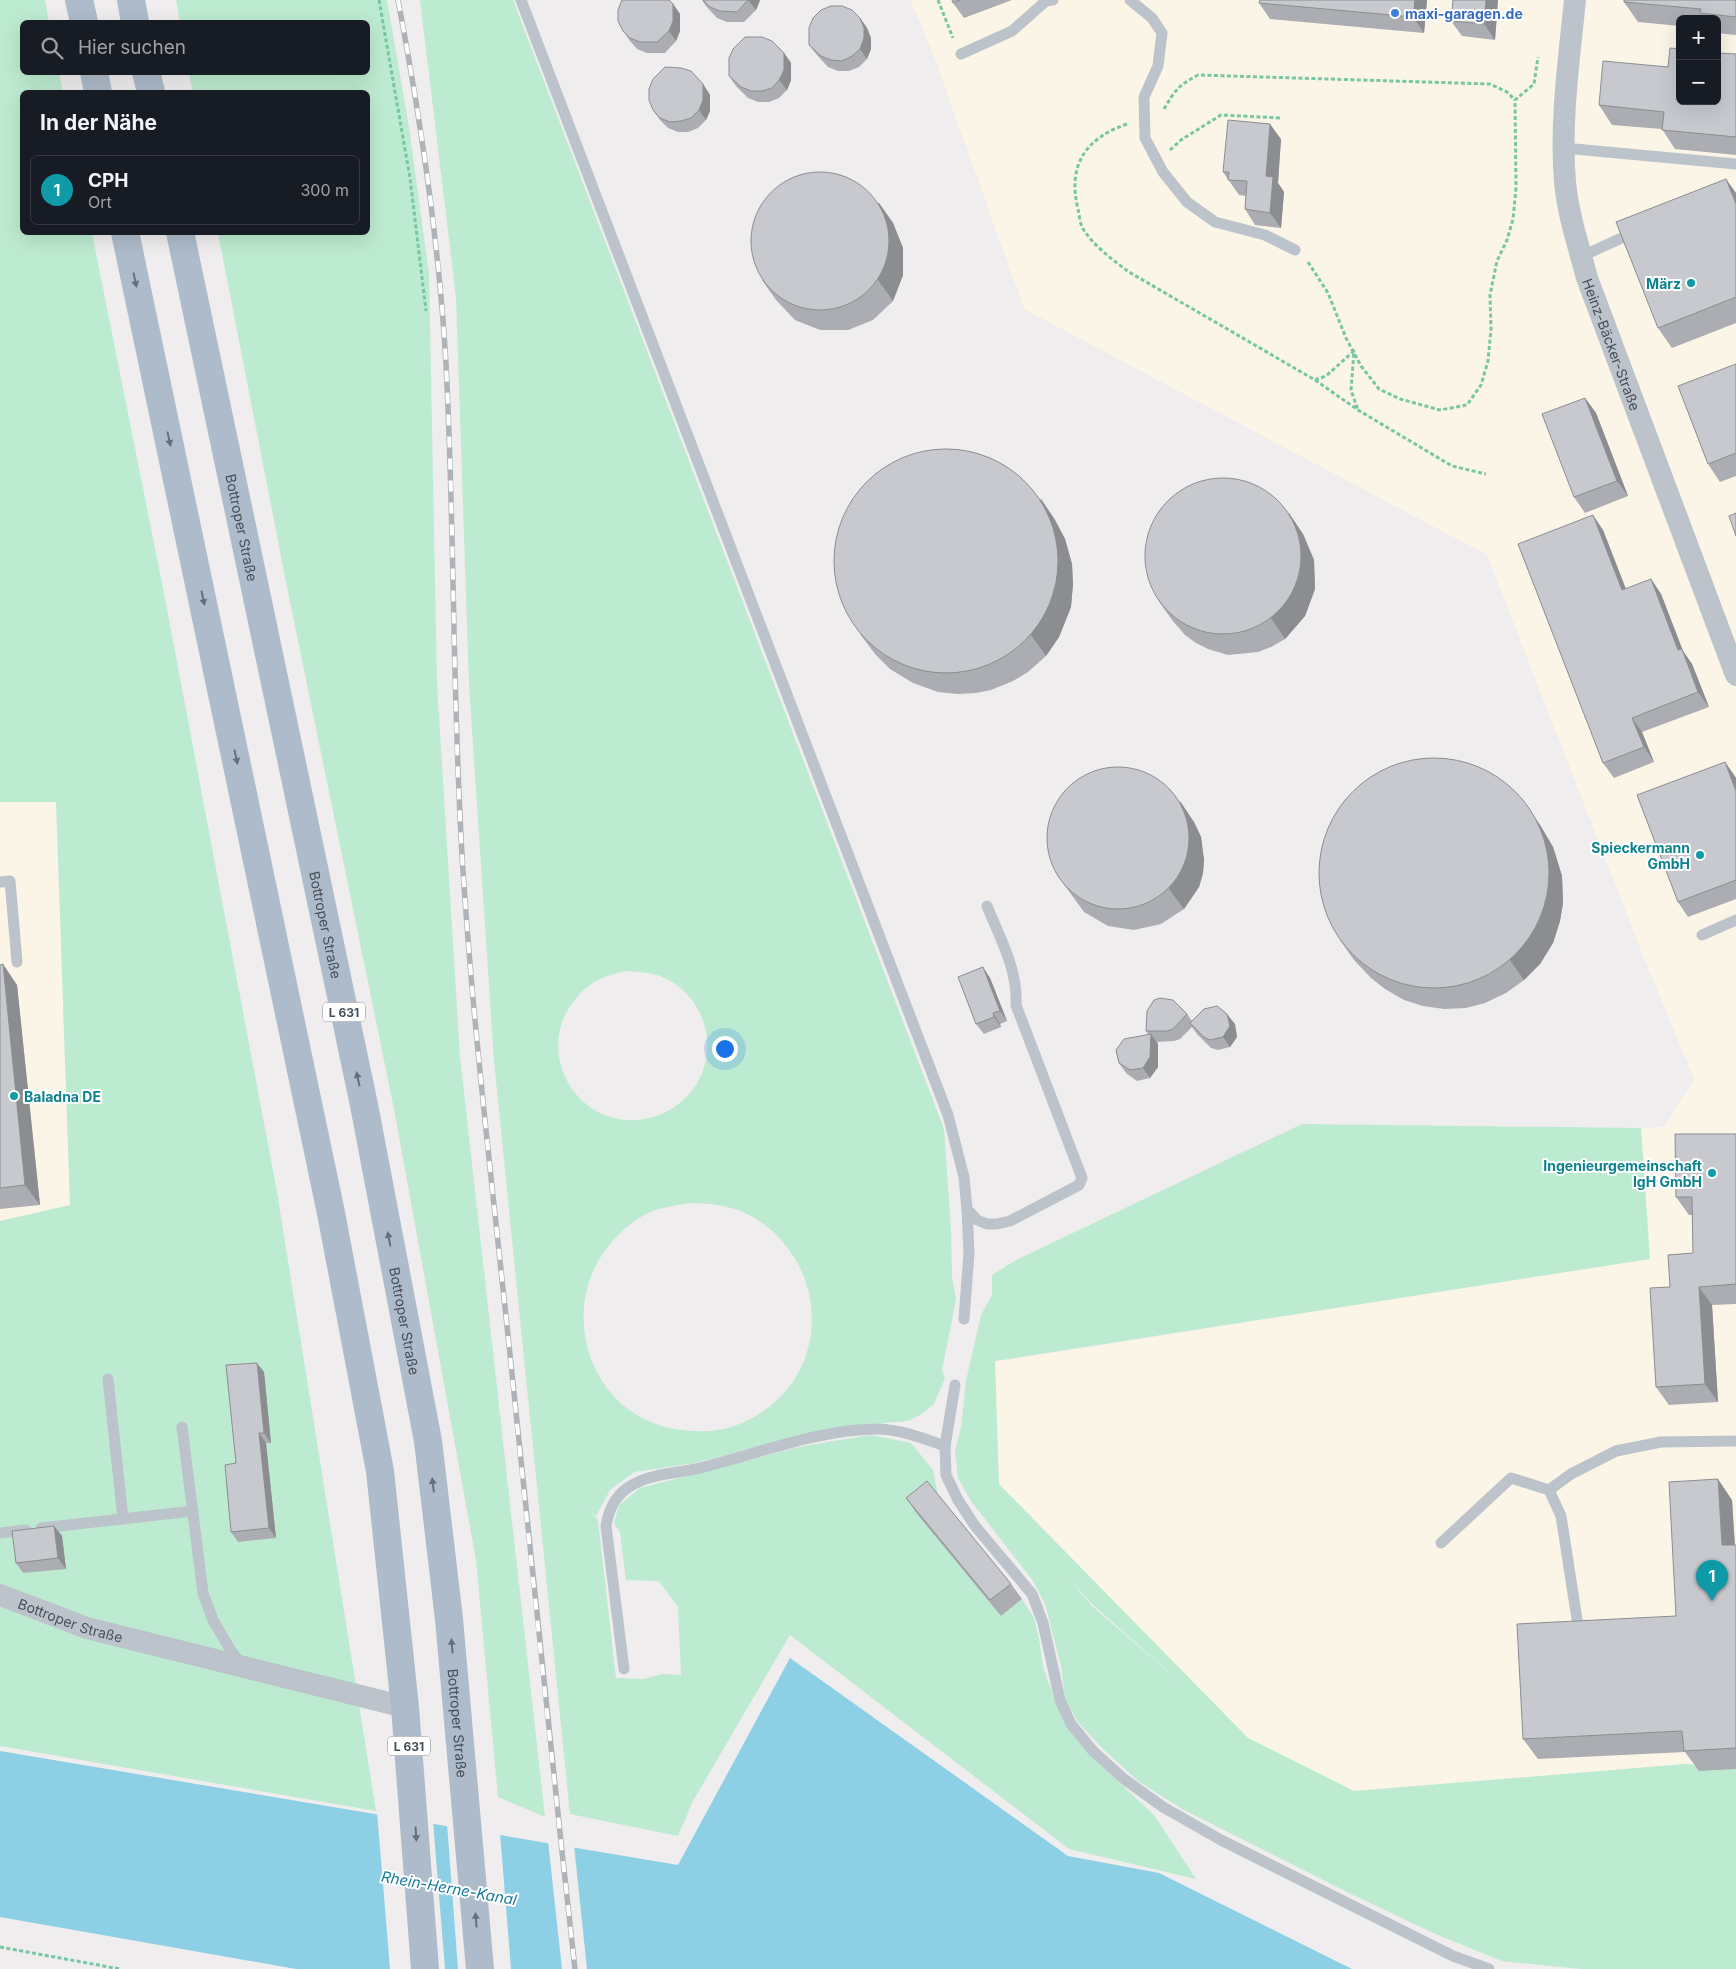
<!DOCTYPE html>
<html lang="de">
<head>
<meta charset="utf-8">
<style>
  :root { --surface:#171b24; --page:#20242c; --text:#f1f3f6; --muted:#9ea1a6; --line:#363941; --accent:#1a73e8 }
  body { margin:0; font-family:Inter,sans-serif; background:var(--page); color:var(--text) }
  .controls { position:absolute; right:15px; top:15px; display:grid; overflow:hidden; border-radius:8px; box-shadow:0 5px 20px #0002 }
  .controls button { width:45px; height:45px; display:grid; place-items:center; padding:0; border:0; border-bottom:1px solid var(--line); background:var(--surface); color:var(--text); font:25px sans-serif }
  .you { position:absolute; left:724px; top:1048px; width:18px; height:18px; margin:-12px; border:4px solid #fff; border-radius:50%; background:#1a73e8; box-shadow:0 0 0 8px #1a73e833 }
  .badge { display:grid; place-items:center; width:32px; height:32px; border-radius:50%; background:var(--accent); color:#fff; font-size:16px; font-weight:700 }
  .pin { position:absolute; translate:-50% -41px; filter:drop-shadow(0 1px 2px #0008) }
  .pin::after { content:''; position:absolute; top:26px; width:18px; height:15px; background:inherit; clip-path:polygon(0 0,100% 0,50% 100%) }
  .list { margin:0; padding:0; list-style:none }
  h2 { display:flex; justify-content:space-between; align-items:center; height:65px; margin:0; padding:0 20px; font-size:21px }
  h2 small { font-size:16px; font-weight:400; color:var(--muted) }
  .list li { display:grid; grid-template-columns:32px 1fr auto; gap:15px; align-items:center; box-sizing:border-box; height:70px; margin:0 10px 10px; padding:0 10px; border:1px solid var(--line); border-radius:8px }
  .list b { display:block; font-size:19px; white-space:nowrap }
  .list p { margin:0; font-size:16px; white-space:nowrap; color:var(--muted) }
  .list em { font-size:16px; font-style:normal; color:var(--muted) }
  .icon { flex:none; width:28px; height:28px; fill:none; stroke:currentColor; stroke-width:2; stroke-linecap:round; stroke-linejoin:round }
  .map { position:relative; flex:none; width:1736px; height:1969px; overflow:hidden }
  .search { position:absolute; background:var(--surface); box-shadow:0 5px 20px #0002; left:20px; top:20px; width:350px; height:55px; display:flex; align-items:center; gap:12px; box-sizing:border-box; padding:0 18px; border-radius:8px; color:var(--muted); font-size:19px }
  .panel { position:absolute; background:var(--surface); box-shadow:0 5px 20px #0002; left:20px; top:90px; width:350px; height:145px; border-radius:8px }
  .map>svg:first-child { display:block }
</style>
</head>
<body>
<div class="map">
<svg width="1736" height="1969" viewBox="0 0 1736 1969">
  <rect width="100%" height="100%" fill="#efeded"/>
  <!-- commercial -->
  <g fill="#faf5e6" fill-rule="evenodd">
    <path d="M910,0h826v658l-177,-481 177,501v1104l-382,9 -106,-53 -249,-253 -5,-123 655,-103 -8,-131 23,-1 30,-48 -50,-121 -157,-403 -463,-246 -94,-263zM1680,19h37v82h-37z"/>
    <path d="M0,802h56l14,403 -70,16z"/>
  </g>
  <!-- green -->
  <g fill="#bdebd1" fill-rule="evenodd">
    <path d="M0,0h45l4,22h-27v50l37,1 4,19h-41v140l70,1 71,355 114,604 99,619 -376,-65v-525l70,-16 -14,-403h-56z"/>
    <path d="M176,0h211l22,127 20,147 8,409 23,373 85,761 -47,-20 -22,-237 -82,-451 -108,-527 -68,-349 150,-1v-140h-175l-4,-19 179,-1v-50h-188z"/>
    <path d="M420,0h93l431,1129 7,101 1,46 4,24 -14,70 3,8 -11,26 -12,10 -14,7 -59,5 -154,37 -61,9 -24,18 -14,26 -7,-6 9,10 18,158 28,1 18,-5 19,1 -3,-68 -19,-26 -33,-1 -6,-48 -6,-9 5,-18 21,-17 163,-42 68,-11 40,8 22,27 5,26 63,120 21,-17 12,19 5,21 4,28 11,30 41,63 59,55 42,64 -127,-30 -279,-214 -97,166 -15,35 -108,-22 -76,-753 -25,-377 -13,-387zM627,971c11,1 22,1 33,5 39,15 57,59 42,97 -18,45 -77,63 -116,31 -28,-23 -37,-65 -17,-96 14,-22 32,-33 58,-37zM691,1203c22,0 45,3 65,16 71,45 77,148 3,195 -14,9 -32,16 -49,17 -19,1 -41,-1 -59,-9 -68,-28 -88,-118 -44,-174 11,-15 26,-28 43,-36 13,-5 27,-7 41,-9z"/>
    <path d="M1302,1124l339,4 9,131 -655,102 4,123 249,254 106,53 331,-27 51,2v203h-154l-80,-8 -69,-28 -84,-40 -167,-84 -44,-28 -37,-34 -23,-25 -13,-23 -4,-33 -16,-62 -12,-23 -62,-80 -13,-23 -3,-27 6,-24 5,-46 15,-66 11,-20v-20l24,-15zM1067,1576l25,28 94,83 -94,-81z"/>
  </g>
  <!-- water -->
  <path fill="#8dcfe5" d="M790,1658l278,198 91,17 193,96h-1056l-296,-52v-166l678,114z"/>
  <!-- pier -->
  <g fill="#efeded">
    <path d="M377,1812l56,9 12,148h-55z"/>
    <path d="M447,1824l53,9 11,136h-53z"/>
    <path d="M548,1841l26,4 13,124h-25z"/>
  </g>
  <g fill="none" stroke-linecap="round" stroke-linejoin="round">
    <!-- path -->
    <g stroke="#78c6a3" stroke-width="3" stroke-dasharray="4 2.5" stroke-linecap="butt">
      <path d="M379,0l31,178 16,133"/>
      <path d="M938,0l15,38"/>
      <path d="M1164,109c11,-19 15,-24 34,-34l292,9 17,8 8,8"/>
      <path d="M1127,124c-41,14 -60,41 -49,85 1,5 2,13 4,18 10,18 31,33 47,45l186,108 43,30 94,56 34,8"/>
      <path d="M1170,150l11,-10 40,-25 60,3"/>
      <path d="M1308,262l20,31 18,45 15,28 18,23 21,10 40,11 27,-5 14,-20 7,-24 3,-32 -1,-34 7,-34 10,-21 6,-21 3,-31 -1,-88 19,-16 4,-27"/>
      <path d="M1315,380l11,-4 28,-25 -3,39 7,20"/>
      <path d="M0,1947l120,22"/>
    </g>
    <!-- lane -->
    <g stroke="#bcc3cb" stroke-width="11">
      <path d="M521,0l427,1115 16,62 3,32 10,11 10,4h10l13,-3 69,-36 3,-7 -66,-173c2,-35 -16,-67 -29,-99"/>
      <path d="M1130,0l22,18 10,15 -4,33 -14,31 1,41 18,34 24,30 28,20 50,13 30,15"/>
      <path d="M961,54l51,-23 34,-30 7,-1"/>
      <path d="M1564,148l172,16"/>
      <path d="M1582,256l53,-24"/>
      <path d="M0,882l10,-1 7,81"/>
      <path d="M1702,935l34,-15"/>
      <path d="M964,1319l5,-66 -2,-44"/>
      <path d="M108,1379l15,140"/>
      <path d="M955,1385l-10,61 1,29 12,25 17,26 57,68 11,29 17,77 11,24 22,27 31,28 39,28 58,33 232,116 36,13"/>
      <path d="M182,1427l21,166 10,27 18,31 10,12"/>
      <path d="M1549,1490l22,-16 45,-23 45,-9 75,-1"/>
      <path d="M41,1528l152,-17"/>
      <path d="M0,1533l26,-3"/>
      <path d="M1441,1543l70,-65 38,12 12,26 18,116"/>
      <path d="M624,1669l-18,-143c3,-18 10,-33 28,-42 18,-10 42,-11 62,-15 58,-14 120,-39 179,-40 25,0 47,9 70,17"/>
    </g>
    <!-- street -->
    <g stroke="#bcc3cb" stroke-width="22">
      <path id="s1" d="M1575,0c-6,60 -15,122 -10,182 3,33 14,65 22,96l149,397"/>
      <path id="s2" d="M0,1595l87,33 318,79"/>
    </g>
    <!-- primary -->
    <g stroke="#aebbca" stroke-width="28">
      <path d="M79,0l5,22"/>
      <path d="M131,0l4,22"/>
      <path d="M94,72l4,20"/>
      <path d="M146,72l5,20"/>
      <path d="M125,232l206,981 49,258 25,236 20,262"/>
      <path id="s3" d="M180,232l184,873 64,336 21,178 31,350"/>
    </g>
    <!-- rail casing -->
    <g stroke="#afb2b7" stroke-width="5.5">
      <path id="rail" d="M398,0c23,121 41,242 48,364 9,169 6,338 17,507 10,152 28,304 44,455 22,215 44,429 68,643"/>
    </g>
    <!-- rail -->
    <use href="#rail" stroke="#fff" stroke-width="4" stroke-dasharray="11" stroke-linecap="butt"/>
  </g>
  <!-- wall -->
  <g fill="#abadb2">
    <path d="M702,0h58l-4,10 -12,12h-17l-10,-4 -11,-12z"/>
    <path d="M952,0h60l-48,18 -11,-15z"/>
    <path d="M1427,0l-3,33 -154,-14 -11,-16z"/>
    <path d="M1453,0h45l-3,40 -33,-4 -11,-15z"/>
    <path d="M1736,0v35l-19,-2v-14h-37v7l-42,-4 -14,-20z"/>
    <path d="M673,4l7,10v17l-4,10 -11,12h-18l-10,-4 -7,-8 -7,-10z"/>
    <path d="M860,18l7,10 4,10v11l-4,10 -8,8 -10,4h-11l-10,-4 -11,-12 -8,-10z"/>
    <path d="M784,53l7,10v17l-4,10 -8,8 -10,4h-11l-10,-4 -12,-12 -7,-10z"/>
    <path d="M1736,54v101l-61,-6 -13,-20 -50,-4 -13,-20 69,-38z"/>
    <path d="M703,84l7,11v16l-4,9 -8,8 -10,4h-10l-10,-4 -8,-8 -7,-10z"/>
    <path d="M1281,139l-3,44 6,9 -3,36 -26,-3 -10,-16 1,-13 -7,-1 -16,-23z"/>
    <path d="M1736,193v130l-64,25 -14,-20z"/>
    <path d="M879,203l14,20 10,25v27l-10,26 -20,19 -25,10h-28l-25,-10 -19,-20 -14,-20z"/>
    <path d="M1736,364v112l-16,6 -12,-18z"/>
    <path d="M1585,398l11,15 32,83 -43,17 -11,-16z"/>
    <path d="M1041,499l14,21 10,19 7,25 1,20 -2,23 -12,30 -13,19 -18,16 -15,9 -22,9 -15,3 -19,1 -19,-2 -25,-9 -23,-14 -15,-15 -15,-20z"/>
    <path d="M1603,530l23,59 25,-10 10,15 22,57 9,13 17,43 -67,25 12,30 -40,16 -11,-15z"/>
    <path d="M1303,534l11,26 1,29 -10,27 -20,23 -14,8 -13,5 -30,3 -20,-6 -12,-6 -11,-8 -13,-15 -14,-20z"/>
    <path d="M1725,762l11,16v121l-48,18 -10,-15z"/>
    <path d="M1526,805l14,20 13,22 9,29 1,27 -3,18 -7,22 -13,21 -16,16 -18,13 -21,10 -19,5 -22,1 -21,-3 -19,-6 -19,-11 -14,-11 -17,-18 -14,-20z"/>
    <path d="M1194,822l7,15 3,23 -1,13 -4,14 -15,22 -23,15 -27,6 -26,-4 -24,-14 -29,-40z"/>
    <path d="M0,965l17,20 23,220 -40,4z"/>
    <path d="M990,978l17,43 -7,3 1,3 -17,7 -8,-10z"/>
    <path d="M1187,1014l5,7 43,3 2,13 -7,10 -12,3 -7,-2 -14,-14 -5,-7 -12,12 -6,2 -17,1 1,2v23l-8,11 -13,3 -11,-8 -7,-10 29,-29 -2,-3z"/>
    <path d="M1736,1134v170l-24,1 6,97 -49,3 -13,-18 14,-100 23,-34 -1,-38h-3l-13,-18z"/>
    <path d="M264,1372l7,71h-5l10,95 -38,4 -7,-10 5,-69z"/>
    <path d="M906,1498l105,86 11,15 -21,17 -84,-102z"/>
    <path d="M1732,1500l3,45h1v224l-37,2 -14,-19 -147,7 -15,-20 153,-123z"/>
    <path d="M54,1526l8,10 4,33 -43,4 -7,-10z"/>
  </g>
  <!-- shaded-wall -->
  <g fill="#8b8d91">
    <path d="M748,0h12l-4,10z"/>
    <path d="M1415,0h12l-3,33 -11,-16z"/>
    <path d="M1486,0h12l-3,40 -11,-16z"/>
    <path d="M673,4l7,10v17l-4,10 -7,-10z"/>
    <path d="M860,18l7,10 4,10v11l-4,10 -7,-10z"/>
    <path d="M784,53l7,10v17l-4,10 -8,-10z"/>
    <path d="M703,84l7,11v16l-4,9 -7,-10z"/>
    <path d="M1270,124l11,15 -3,44 6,9 -3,36 -11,-15 -4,-37z"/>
    <path d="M1726,179l10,14v11z"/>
    <path d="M879,203l14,20 10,25v27l-10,26 -15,-21z"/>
    <path d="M1585,398l11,15 32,83 -11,-15z"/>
    <path d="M1041,499l14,21 10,19 7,25 1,20 -2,23 -12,30 -13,19 -15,-21z"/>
    <path d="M1289,513l14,21 11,26 1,29 -10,27 -20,23 -14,-21z"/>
    <path d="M1593,515l10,15 29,75 -10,-15z"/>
    <path d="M1651,579l10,15 22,57 9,13 17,43 -11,-15 -20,-42z"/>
    <path d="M1632,718l10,14 12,30 -10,-15z"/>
    <path d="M1725,762l11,16v13z"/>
    <path d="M1180,801l14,21 7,15 3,23 -1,13 -4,14 -15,22 -15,-20z"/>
    <path d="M1526,805l14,20 13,22 9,29 1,27 -3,18 -7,22 -13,21 -16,16 -14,-20z"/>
    <path d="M3,964l14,21 23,220 -15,-20z"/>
    <path d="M983,967l7,11 17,43 -7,-10z"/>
    <path d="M993,1013l7,11 1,3 -7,-10z"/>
    <path d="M1227,1014l8,10 2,13 -7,10 -7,-10z"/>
    <path d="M1151,1034l7,10v23l-8,11 -7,-10z"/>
    <path d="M1699,1287l13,18 6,97 -13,-18z"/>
    <path d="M257,1363l7,9 7,71 -7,-10z"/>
    <path d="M259,1433l7,10 10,95 -7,-10z"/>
    <path d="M1718,1479l14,21 4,66 -14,-21z"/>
    <path d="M54,1526l8,10 4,33 -8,-11z"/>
  </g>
  <!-- building -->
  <g fill="#c7c9cf" stroke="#8b8d91">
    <path d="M622,0h47l4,4v17l-4,10 -12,11h-17l-10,-4 -7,-7 -5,-10v-11z"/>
    <path d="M703,0h45l-11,12 -17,-1 -10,-4z"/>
    <path d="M952,0h8l-7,3z"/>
    <path d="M1260,0h155l-2,17 -154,-14z"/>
    <path d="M1453,0h33l-2,24 -33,-3z"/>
    <path d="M1624,0h112v17l-36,-4 1,-4 -77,-7z"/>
    <path d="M831,6h11l10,4 8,8 4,10v10l-4,11 -8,7 -10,5 -11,-1 -10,-4 -12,-11v-17l4,-10 8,-8z"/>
    <path d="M745,37h17l10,4 12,12v17l-5,10 -7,8 -10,3h-11l-10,-4 -12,-11v-18l4,-9z"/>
    <path d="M1670,48l10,1v52h37v-48l19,1v83l-74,-7 2,-18 -65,-7 4,-44 65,6z"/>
    <path d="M665,67l16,1 10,3 12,13v16l-4,10 -8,8 -10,3 -11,1 -10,-4 -7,-8 -4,-10v-11l4,-10z"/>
    <path d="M1228,120l42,4 -4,52 7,1 -3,36 -25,-4 2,-28 -19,-1 1,-8h-6z"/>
    <circle cx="820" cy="241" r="69"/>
    <path d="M1726,179l10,25v93l-78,31 -42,-106z"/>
    <path d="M1736,364v89l-28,11 -30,-78z"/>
    <path d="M1585,398l32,83 -43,16 -32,-83z"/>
    <circle cx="946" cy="561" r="112"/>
    <circle cx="1223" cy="556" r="78"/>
    <path d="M1736,513v23l-7,-20z"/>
    <path d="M1593,515l29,75 29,-11 27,71 4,-1 16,43 -66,26 12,29 -41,16 -85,-219z"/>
    <circle cx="1434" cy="873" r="115"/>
    <path d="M1725,762l11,29v89l-58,22 -41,-107z"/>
    <circle cx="1118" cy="838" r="71"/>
    <path d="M3,964l22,221 -25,3v-223z"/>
    <path d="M983,967l17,44 -7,2 1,4 -18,7 -18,-47z"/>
    <path d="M1160,998l13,2 14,14 -14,15 -6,2h-21l1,-20 7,-11z"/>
    <path d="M1217,1006l10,8 3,12 -7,11 -13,3 -6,-3 -14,-14 14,-14z"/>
    <path d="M1151,1034l-1,23 -7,11 -13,2 -11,-7 -3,-13 8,-11z"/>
    <path d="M1675,1134h61v150l-37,3 6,97 -49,3 -6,-99 20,-1 -2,-32 25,-2 -1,-56h-16z"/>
    <path d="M257,1363l7,70h-5l10,95 -38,4 -6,-67 11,-2 -10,-98z"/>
    <path d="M1718,1479l4,66h14v203l-52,3 -2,-20 -159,8 -6,-115 159,-8 -7,-134z"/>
    <path d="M927,1481l84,103 -21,16 -84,-102z"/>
    <path d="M54,1526l4,32 -42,5 -4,-32z"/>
  </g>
  <!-- one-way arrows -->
  <defs><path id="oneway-solid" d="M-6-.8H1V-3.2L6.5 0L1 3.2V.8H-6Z" transform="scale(1.25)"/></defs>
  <g fill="#656f7b">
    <use href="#oneway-solid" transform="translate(135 280) rotate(78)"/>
    <use href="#oneway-solid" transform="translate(169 439) rotate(78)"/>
    <use href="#oneway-solid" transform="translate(203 598) rotate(78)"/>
    <use href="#oneway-solid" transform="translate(236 757) rotate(78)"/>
    <use href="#oneway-solid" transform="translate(358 1079) rotate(-102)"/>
    <use href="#oneway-solid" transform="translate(389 1239) rotate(-101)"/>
    <use href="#oneway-solid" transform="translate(433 1485) rotate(-97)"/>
    <use href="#oneway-solid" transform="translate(452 1646) rotate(-95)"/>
    <use href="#oneway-solid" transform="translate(416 1834) rotate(86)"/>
    <use href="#oneway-solid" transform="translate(476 1920) rotate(-95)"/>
  </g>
  <!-- markers -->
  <circle fill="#3f7fe0" stroke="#fff" stroke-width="2" cx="1395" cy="13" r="5"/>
  <g fill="#0f9aa8" stroke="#fff" stroke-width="2">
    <circle cx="1691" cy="283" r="5"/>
    <circle cx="1700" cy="855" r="5"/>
    <circle cx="14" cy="1096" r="5"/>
    <circle cx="1712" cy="1173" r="5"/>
  </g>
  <g text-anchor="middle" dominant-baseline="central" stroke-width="4" stroke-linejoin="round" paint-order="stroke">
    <!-- shield labels -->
    <g fill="#fff" stroke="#7e848b" stroke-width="1">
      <rect x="323" y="1002.5" width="42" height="19" rx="4"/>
      <rect x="388" y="1736.5" width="42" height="19" rx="4"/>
    </g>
    <g font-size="12" font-weight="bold" fill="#464f59">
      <text x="344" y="1012">L 631</text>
      <text x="409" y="1746">L 631</text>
    </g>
    <!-- shop labels -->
    <g font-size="14" font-weight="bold" fill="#366cbe" stroke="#fff" text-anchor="start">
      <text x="1405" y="13">maxi-garagen.de</text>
    </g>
    <!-- culture labels -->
    <g font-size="14" font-weight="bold" fill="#0d838f" stroke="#fff" text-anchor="end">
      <text x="1681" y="283">März</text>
      <text x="1690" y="847">Spieckermann<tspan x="1690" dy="16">GmbH</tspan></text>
      <text x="24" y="1096" text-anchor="start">Baladna DE</text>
      <text x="1702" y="1165">Ingenieurgemeinschaft<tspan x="1702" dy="16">IgH GmbH</tspan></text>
    </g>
    <!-- street labels -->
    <g font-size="14" fill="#464f59" stroke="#fff">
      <text stroke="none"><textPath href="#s1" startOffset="352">Heinz-Bäcker-Straße</textPath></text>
      <text stroke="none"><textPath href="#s3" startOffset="302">Bottroper Straße</textPath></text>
      <text stroke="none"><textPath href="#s3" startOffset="708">Bottroper Straße</textPath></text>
      <text stroke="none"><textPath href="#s3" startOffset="1112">Bottroper Straße</textPath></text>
      <text stroke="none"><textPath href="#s2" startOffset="75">Bottroper Straße</textPath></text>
      <text stroke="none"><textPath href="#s3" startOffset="1518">Bottroper Straße</textPath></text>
    </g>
    <!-- water labels -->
    <g font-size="15" font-style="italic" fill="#167a9c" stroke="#fff">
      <text transform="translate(449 1888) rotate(10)">Rhein-Herne-Kanal</text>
    </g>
  </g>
</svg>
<div class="controls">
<button>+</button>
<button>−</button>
</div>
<div class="you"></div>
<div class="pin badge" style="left:1712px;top:1601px;background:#0f9aa8">1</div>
<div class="search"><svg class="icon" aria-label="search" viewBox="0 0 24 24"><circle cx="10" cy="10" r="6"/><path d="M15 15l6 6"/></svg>Hier suchen</div>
<section class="panel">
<h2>In der Nähe<small></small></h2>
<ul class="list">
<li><span class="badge" style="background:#0f9aa8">1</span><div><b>CPH</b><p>Ort</p></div><em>300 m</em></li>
</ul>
</section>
</div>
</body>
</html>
